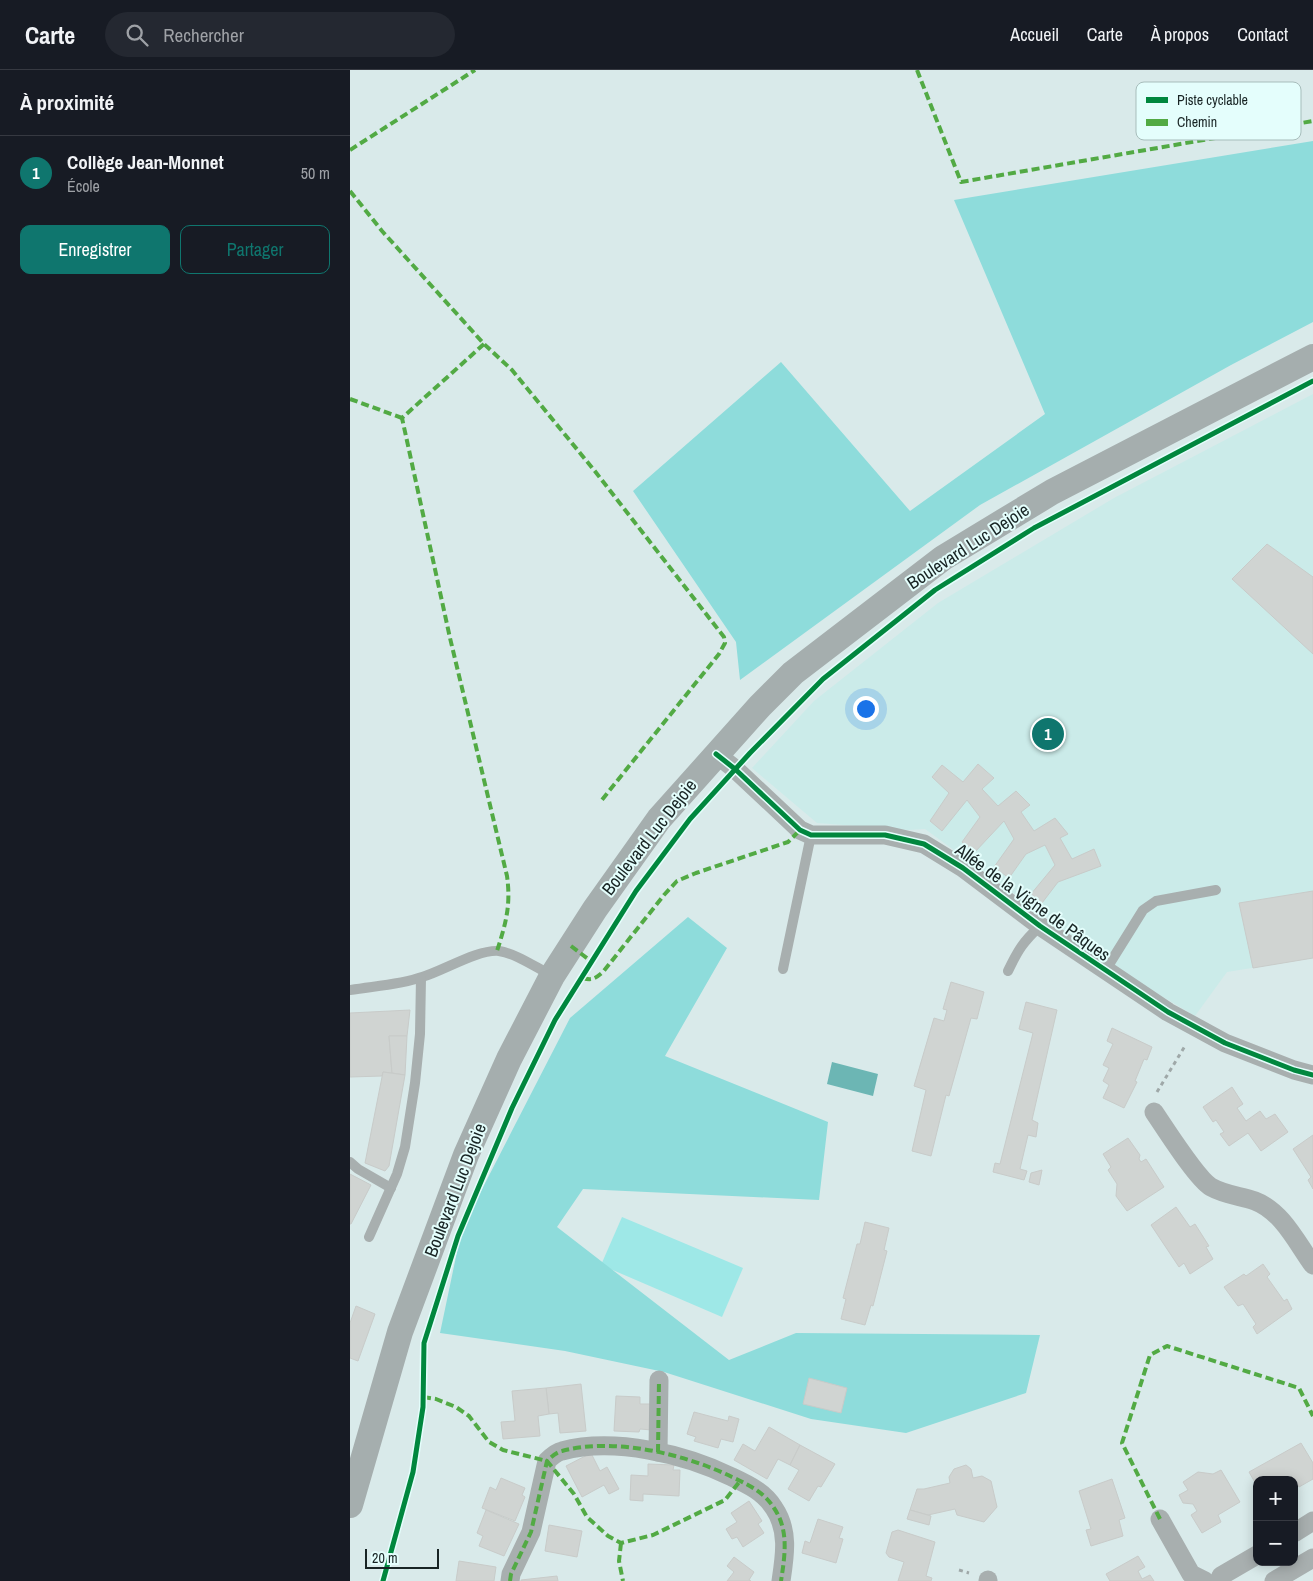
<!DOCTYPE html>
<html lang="fr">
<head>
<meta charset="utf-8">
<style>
  :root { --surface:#171b24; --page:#242831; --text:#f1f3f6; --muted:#9ea1a6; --line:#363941; --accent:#0f766e }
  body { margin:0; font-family:"Archivo Narrow",sans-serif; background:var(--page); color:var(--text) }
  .controls { position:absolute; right:15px; bottom:15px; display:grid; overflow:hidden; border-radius:10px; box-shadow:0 2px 12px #0003 }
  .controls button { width:45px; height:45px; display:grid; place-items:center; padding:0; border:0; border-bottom:1px solid var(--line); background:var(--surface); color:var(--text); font:25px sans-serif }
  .scale { position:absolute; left:15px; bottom:12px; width:74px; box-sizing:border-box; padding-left:5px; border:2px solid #182424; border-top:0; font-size:14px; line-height:18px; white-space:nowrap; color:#182424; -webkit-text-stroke:4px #e4fefc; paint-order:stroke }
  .you { position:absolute; left:515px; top:638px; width:18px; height:18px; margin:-12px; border:4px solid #fff; border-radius:50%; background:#1a73e8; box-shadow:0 0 0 8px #1a73e833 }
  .badge { display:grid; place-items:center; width:32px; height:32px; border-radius:50%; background:var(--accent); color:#fff; font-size:16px; font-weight:700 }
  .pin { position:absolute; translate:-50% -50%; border:2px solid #fff; box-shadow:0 1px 5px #0006 }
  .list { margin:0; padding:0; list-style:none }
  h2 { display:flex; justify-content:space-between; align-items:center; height:65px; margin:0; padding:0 20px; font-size:21px }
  h2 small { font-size:16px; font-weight:400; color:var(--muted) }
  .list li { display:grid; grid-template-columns:32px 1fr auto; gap:15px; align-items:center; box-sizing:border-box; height:75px; padding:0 20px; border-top:1px solid var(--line) }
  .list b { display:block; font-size:19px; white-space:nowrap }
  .list p { margin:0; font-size:16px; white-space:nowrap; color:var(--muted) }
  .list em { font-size:16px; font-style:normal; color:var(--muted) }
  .actions { display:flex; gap:10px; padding:15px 20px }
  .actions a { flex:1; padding:11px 0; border:1px solid var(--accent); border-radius:10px; text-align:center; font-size:18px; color:var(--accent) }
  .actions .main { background:var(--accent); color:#fff }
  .icon { flex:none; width:28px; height:28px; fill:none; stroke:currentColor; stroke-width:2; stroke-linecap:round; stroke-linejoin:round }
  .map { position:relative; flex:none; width:963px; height:1511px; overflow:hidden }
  header { display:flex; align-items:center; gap:30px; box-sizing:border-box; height:70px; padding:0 25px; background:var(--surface); border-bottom:1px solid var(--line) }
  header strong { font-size:24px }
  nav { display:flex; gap:28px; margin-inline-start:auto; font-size:18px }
  .search { width:350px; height:45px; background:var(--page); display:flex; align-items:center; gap:12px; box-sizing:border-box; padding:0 18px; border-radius:28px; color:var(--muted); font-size:19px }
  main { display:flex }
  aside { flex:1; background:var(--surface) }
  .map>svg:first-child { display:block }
</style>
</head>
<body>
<header>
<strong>Carte</strong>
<div class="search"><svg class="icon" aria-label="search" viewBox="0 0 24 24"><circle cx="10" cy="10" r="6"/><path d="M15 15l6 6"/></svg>Rechercher</div>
<nav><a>Accueil</a><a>Carte</a><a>À propos</a><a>Contact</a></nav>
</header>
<main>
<aside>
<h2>À proximité<small></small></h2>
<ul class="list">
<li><span class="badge">1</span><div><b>Collège Jean-Monnet</b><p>École</p></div><em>50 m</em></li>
</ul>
<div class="actions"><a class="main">Enregistrer</a><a>Partager</a></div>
</aside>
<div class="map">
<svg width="963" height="1511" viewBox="0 0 963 1511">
  <rect width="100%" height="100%" fill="#d9eaea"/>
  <!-- built -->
  <path fill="#cbebe9" d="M963,324v564l-86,14 -32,44 -72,-43 -198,-144 -17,1 -91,-7 -65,-55 62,-67 124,-98 176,-105z"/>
  <!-- green -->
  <path fill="#9ee8e7" d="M272,1147l121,51 -21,49 -121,-52z"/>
  <!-- forest -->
  <g fill="#8edcdb">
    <path d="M963,71v181l-82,43 -251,140 -240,175 -4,-38 -103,-151 148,-129 129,149 135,-97 -91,-214z"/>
    <path d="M338,847l39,31 -62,108 163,66 -9,78 -236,-11 -26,38 172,133 67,-27 244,2 -14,58 -120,40 -95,-14 -147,-47 -99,-21 -125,-18 22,-105 108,-210z"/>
  </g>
  <!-- water -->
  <path fill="#6cb6b4" d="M482,992l46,12 -5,22 -46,-12z"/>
  <!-- building -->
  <g fill="#d0d4d2" stroke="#c8cbc9">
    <path d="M917,474l46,33v77l-81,-75z"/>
    <path d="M628,694l16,14 -12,11 16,17 18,-15 14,14 -9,7 13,19 21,-13 13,16 -8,4 12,21 22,-10 7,17 -43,16 -16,21 -11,-9 24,-29 -10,-20 -19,9 -17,24 -15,-11 20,-28 -10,-18 -30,32 -12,-11 18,-25 -13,-17 -25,31 -12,-10 19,-28 -17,-16 10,-12 21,17z"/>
    <path d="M963,821v67l-60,10 -14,-65z"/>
    <path d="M601,912l33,10 -7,27 -6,-1 -22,78 -3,-1 -15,61 -19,-5 14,-61 -12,-4 20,-68 10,3 3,-11 -4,-1z"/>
    <path d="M676,932l31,8 -25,110 6,3 -2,14 -8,-2 -8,34 7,2 -3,9 -31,-8 2,-9 5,1 33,-131 -14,-4z"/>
    <path d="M60,940l-3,26h-18l3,37 -9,-1 -1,4 -32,1v-64z"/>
    <path d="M762,958l40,19 -5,13 -3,-1 -9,22 2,1 -13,26 -21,-10 6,-13 -6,-4 6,-13 -6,-3 10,-21 -6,-3z"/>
    <path d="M39,966h18l-2,39 -13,-2z"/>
    <path d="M33,1002l22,3 -16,91 -4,5 -20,-8z"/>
    <path d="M882,1017l11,17 -6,4 9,13 14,-10 6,8 9,-5 13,18 -27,19 -13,-18 -19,13 -9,-12 4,-2 -8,-12 -3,2 -10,-15z"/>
    <path d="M963,1065v54l-5,-9 3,-3 -18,-28z"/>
    <path d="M778,1068l12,17 -1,4 2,3 5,-3 18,28 -37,24 -11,-15 1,-12 -9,-14 3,-3 -8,-13z"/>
    <path d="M692,1100l-3,15 -10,-3 2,-9z"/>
    <path d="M0,1104l21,11 -20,39h-1z"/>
    <path d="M826,1137l14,20 5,-3 14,22 -3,1 7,12 -23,15 -6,-11 -5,4 -28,-42z"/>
    <path d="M515,1152l24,6 -5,22 3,1 -14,55 -2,-1 -6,20 -24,-6 5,-20 -3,-1 14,-54h3z"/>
    <path d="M913,1194l7,10 -3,3 17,24 3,-2 5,10 -35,25 -4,-7 3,-3 -13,-20 -5,2 -14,-19 20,-13 2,2z"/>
    <path d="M6,1236l19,8 -17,47 -8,-3v-35z"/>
    <path d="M459,1308l38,10 -6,25 -38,-9z"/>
    <path d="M231,1314l5,47 -26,2 -2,-20 -9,1 -3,-26z"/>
    <path d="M196,1318l3,26 -11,2 2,20 -37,3 -2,-17 14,-1 -3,-30z"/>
    <path d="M266,1326l24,1v7h13l-1,26 -12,-1 -1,3 -25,-1z"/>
    <path d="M344,1342l34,9 1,-5 10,3 -6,23 -12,-3 -3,9 -24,-7 2,-4 -9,-3z"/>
    <path d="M419,1357l31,18 -10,20 -12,-6 -11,20 -33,-19 9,-16 12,7z"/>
    <path d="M951,1373l12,20v16l-14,8 -2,-4 -3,2v-5h-37v6l-8,-14z"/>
    <path d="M450,1375l35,19 -14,23 -3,-1 -9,15 -21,-12 11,-19 -9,-5z"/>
    <path d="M241,1383l9,18 7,-4 12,22 -10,5 -5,-9 -22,12 -16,-31z"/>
    <path d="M298,1394l26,1 -1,5h7l-1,26 -36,-2v7l-13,-1 1,-25 17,1z"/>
    <path d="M616,1395l5,4 2,9 9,-2 9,5 6,26 -13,15 -27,-7 -2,-6 -27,6 -18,-5 7,-21h7l26,-6 -1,-6 5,-8z"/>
    <path d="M871,1400l19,32 -22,13 3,7 -19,11 -11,-18 6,-4 -4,-7 -10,-1 -4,-8 9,-5 -5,-8 15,-10 15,2z"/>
    <path d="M151,1408l24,10 -3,7 3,2 -10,24 -33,-13 8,-21 6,3z"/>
    <path d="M762,1409l13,39 -6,2 4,16 -32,10 -5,-16 5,-1 -12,-38z"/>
    <path d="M399,1431l13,20 -4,3 6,9 -21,14 -6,-10 -5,2 -6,-10 11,-7 -6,-9z"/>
    <path d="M136,1440l33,14 -15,32 -25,-10 4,-10 -6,-3z"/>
    <path d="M560,1440l21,6 -2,9 -22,-6z"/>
    <path d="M468,1449l25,8 -4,11 4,1 -7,24 -34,-10 3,-12 5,2z"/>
    <path d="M199,1455l33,6 -5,26 -32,-6z"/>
    <path d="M548,1460l37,12 -9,34 6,2 -1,3h-33l6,-19 -15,-5 -3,-4 6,-21z"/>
    <path d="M788,1486l7,11 -7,4 4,8 8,-4 4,6h-44l-4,-7z"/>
    <path d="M384,1487l20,15 -5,8 2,1h-24l7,-9 -7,-6z"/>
    <path d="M109,1491l37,6 -2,14h-38z"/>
    <path d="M207,1506l1,5h-37v-1z"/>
  </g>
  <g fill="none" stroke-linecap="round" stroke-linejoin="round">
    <!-- path -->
    <g stroke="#9fa8a8" stroke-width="3" stroke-dasharray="4 4" stroke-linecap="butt">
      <path d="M807,1022l28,-46"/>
      <path d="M609,1500l10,3"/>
    </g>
    <!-- service -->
    <g stroke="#a8afaf" stroke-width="10">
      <path d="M433,899l28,-134"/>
      <path d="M658,901c10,-21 15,-29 32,-45"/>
      <path d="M755,901l38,-61 13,-9 60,-11"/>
      <path d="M0,920c24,-4 49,-5 72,-13 21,-6 56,-28 77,-26 18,3 36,16 52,24"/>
      <path d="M0,1092l8,7 33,19"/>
      <path d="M19,1167l28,-63 8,-27 10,-64 5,-49 1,-56"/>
    </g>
    <!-- minor -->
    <g stroke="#a8afaf" stroke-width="19">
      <path d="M366,684l19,15 65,61 11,5h74l39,9 39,24 77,58 128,86 57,31 69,27 19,5"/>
      <path d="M804,1042c11,16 43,67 57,75 14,8 30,9 44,14 27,10 42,42 58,64"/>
      <path d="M308,1382l1,-72"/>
      <path d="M810,1449l31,55 14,7"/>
      <path d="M944,1463l19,-12"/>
      <path d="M160,1511l1,-7 20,-42 16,-71c4,-4 10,-9 15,-10 52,-14 123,3 170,26 17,8 32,15 42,31 15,22 11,47 7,73"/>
      <path d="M638,1511v-1"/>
      <path d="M869,1511l2,-5 36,-21"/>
      <path d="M924,1511l39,-23"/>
    </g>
    <!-- secondary -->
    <path stroke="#a5aeae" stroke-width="26" d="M0,1435l50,-173 66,-177 43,-96 43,-83 43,-67 64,-90 101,-113 33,-33 150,-115 109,-66 261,-135"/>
    <!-- quiet -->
    <g stroke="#52aa44" stroke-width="4" stroke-dasharray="8 4" stroke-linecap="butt">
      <path d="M567,0l44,112 352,-61"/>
      <path d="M0,80l125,-80"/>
      <path d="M0,121l32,40 102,113 28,26 82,100 130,167 1,6 -6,11 -118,147"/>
      <path d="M134,274l-82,74 48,220 57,238c4,29 -1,47 -10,75"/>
      <path d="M0,329l52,19"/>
      <path d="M221,876l21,16"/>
      <path d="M233,908c9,3 13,0 20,-6l61,-77 13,-14 19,-8 92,-31 12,-12"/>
      <path d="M73,1327l13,2 20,8 13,9 20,26 14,8 44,11 27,33 13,23 21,19 13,7 32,-8 72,-35 15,-19"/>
      <path d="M308,1382l1,-72"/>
      <path d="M810,1449l-38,-76 28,-88 17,-9 132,42 14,28"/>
      <path d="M271,1473l-2,18 4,20"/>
      <path d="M160,1511l1,-7 20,-42 16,-71c4,-4 10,-9 15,-10 52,-14 123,3 170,26 17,8 32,15 42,31 15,22 11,47 7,73"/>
    </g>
    <!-- cycleway casing -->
    <g stroke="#e4fefc" stroke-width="8">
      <g id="cycleway">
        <path d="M366,684l19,15 65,61 11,5h74l39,9 39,24 77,58 128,86 57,31 69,27 19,5"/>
        <path d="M33,1511l30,-109 10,-65 1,-64 34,-107 54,-128 43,-88 81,-129 54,-72 60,-66 73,-74 112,-89 99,-62 279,-147"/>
      </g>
    </g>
    <!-- cycleway -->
    <use href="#cycleway" stroke="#00873e" stroke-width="5"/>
  </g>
  <g text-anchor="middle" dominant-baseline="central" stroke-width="4" stroke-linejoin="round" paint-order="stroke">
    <!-- street labels -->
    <g font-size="18" fill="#182424" stroke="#e4fefc">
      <text transform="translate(618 476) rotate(-33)">Boulevard Luc Dejoie</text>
      <text transform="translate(299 767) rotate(-52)">Boulevard Luc Dejoie</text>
      <text transform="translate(683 832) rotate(36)">Allée de la Vigne de Pâques</text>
      <text transform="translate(105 1120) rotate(-69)">Boulevard Luc Dejoie</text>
    </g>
  </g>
  <!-- legend -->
  <rect x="786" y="12" width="165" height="58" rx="8" fill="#e4fefc" stroke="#a7bdbb" stroke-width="1"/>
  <rect x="796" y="27" width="22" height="6" fill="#00873e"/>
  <rect x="796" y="49" width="22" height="7" fill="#52aa44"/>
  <g font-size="14" fill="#182424">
    <text x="827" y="35">Piste cyclable</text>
    <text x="827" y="57">Chemin</text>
  </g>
</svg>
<div class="controls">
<button>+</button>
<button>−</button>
</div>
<div class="scale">20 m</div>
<div class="you"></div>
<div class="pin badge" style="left:698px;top:664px">1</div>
</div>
</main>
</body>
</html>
